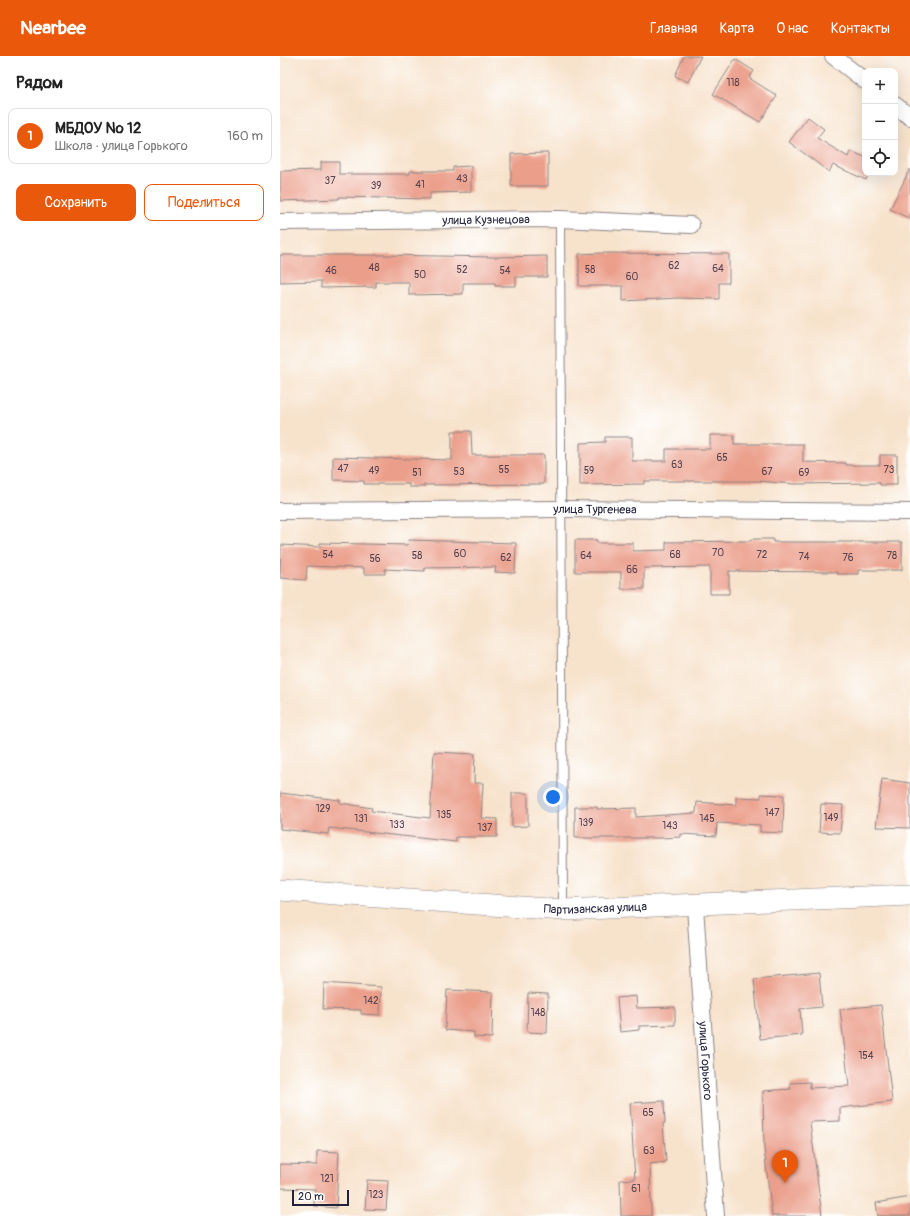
<!DOCTYPE html>
<html lang="ru">
<head>
<meta charset="utf-8">
<style>
  :root { --surface:#fff; --page:#f6f6f6; --text:#222; --muted:#767676; --line:#e0e0e0; --accent:#ea580c }
  body { margin:0; font-family:Pangolin,sans-serif; background:var(--page); color:var(--text) }
  .controls { position:absolute; right:12px; top:12px; display:grid; overflow:hidden; border-radius:8px; box-shadow:0 4px 16px #0002 }
  .controls button { width:36px; height:36px; display:grid; place-items:center; padding:0; border:0; border-bottom:1px solid var(--line); background:var(--surface); color:var(--text); font:20px sans-serif }
  .scale { position:absolute; left:12px; bottom:10px; width:57px; box-sizing:border-box; padding-left:4px; border:2px solid #22223b; border-top:0; font-size:11px; line-height:14px; white-space:nowrap; color:#22223b; -webkit-text-stroke:3px #fff; paint-order:stroke }
  .you { position:absolute; left:273px; top:741px; width:14px; height:14px; margin:-10px; border:3px solid #fff; border-radius:50%; background:#1a73e8; box-shadow:0 0 0 6px #1a73e833 }
  .badge { display:grid; place-items:center; width:26px; height:26px; border-radius:50%; background:var(--accent); color:#fff; font-size:13px; font-weight:700 }
  .pin { position:absolute; translate:-50% -33px; filter:drop-shadow(0 1px 2px #0008) }
  .pin::after { content:''; position:absolute; top:21px; width:14px; height:12px; background:inherit; clip-path:polygon(0 0,100% 0,50% 100%) }
  .list { margin:0; padding:0; list-style:none }
  h2 { display:flex; justify-content:space-between; align-items:center; height:52px; margin:0; padding:0 16px; font-size:17px }
  h2 small { font-size:13px; font-weight:400; color:var(--muted) }
  .list li { display:grid; grid-template-columns:26px 1fr auto; gap:12px; align-items:center; box-sizing:border-box; height:56px; margin:0 8px 8px; padding:0 8px; border:1px solid var(--line); border-radius:8px }
  .list b { display:block; font-size:15px; white-space:nowrap }
  .list p { margin:0; font-size:13px; white-space:nowrap; color:var(--muted) }
  .list em { font-size:13px; font-style:normal; color:var(--muted) }
  .actions { display:flex; gap:8px; padding:12px 16px }
  .actions a { flex:1; padding:9px 0; border:1px solid var(--accent); border-radius:8px; text-align:center; font-size:14px; color:var(--accent) }
  .actions .main { background:var(--accent); color:#fff }
  .icon { flex:none; width:22px; height:22px; fill:none; stroke:currentColor; stroke-width:2; stroke-linecap:round; stroke-linejoin:round }
  .map { position:relative; flex:none; width:630px; height:1160px; overflow:hidden }
  header { display:flex; align-items:center; gap:24px; box-sizing:border-box; height:56px; padding:0 20px; background:var(--accent); color:#fff }
  header strong { font-size:19px }
  nav { display:flex; gap:22px; margin-inline-start:auto; font-size:14px }
  main { display:flex }
  aside { flex:1; background:var(--surface) }
  .map>svg:first-child { display:block }
</style>
</head>
<body>
<header>
<strong>Nearbee</strong>
<nav><a>Главная</a><a>Карта</a><a>О нас</a><a>Контакты</a></nav>
</header>
<main>
<aside>
<h2>Рядом<small></small></h2>
<ul class="list">
<li><span class="badge">1</span><div><b>МБДОУ № 12</b><p>Школа · улица Горького</p></div><em>160 m</em></li>
</ul>
<div class="actions"><a class="main">Сохранить</a><a>Поделиться</a></div>
</aside>
<div class="map">
<svg width="630" height="1160" viewBox="0 0 630 1160">
  <rect width="100%" height="100%" fill="#fff"/>
  <filter id="ink" filterUnits="userSpaceOnUse"><feTurbulence type="fractalNoise" baseFrequency=".025" numOctaves="2"/><feDisplacementMap in="SourceGraphic" scale="8" xChannelSelector="R" yChannelSelector="G"/><feConvolveMatrix kernelMatrix="1 2 1 2 8 2 1 2 1" color-interpolation-filters="sRGB"/></filter>
  <filter id="wash" filterUnits="userSpaceOnUse"><feTurbulence type="fractalNoise" baseFrequency=".012" numOctaves="4" result="noise"/><feDisplacementMap in="SourceGraphic" scale="16" xChannelSelector="R" yChannelSelector="G"/><feGaussianBlur stdDeviation="0.9" result="paint"/><feColorMatrix in="noise" values="0 0 0 0 0 0 0 0 0 0 0 0 0 0 0 0 0 1.4 0 .05"/><feComposite in="paint" operator="in"/></filter>
  <g filter="url(#wash)">
    <rect width="100%" height="100%" fill="#f7e2cb"/>
    <g id="blocks">
      <!-- building -->
      <g fill="#eb9f8b">
        <path d="M404,0h17l-13,26 -13,-6z"/>
        <path d="M455,3l19,12 -5,7 28,18 -17,26 -47,-28z"/>
        <path d="M528,61l16,12 -7,9 31,19 2,-6 15,6v16h4l-3,7 -33,-15 -4,7 -40,-30z"/>
        <path d="M268,97v33h-37v-32z"/>
        <path d="M41,106h18v12h71v-3h43v-4l18,-1v26l-41,1v6l-91,-2v2l-59,2v-30l41,-1z"/>
        <path d="M630,113v50l-20,-10z"/>
        <path d="M322,197l127,1v29h-10v16l-41,-1 -55,3v-15h-44v-32z"/>
        <path d="M0,199h103l112,2 52,-1v21h-31v9h-21v-3h-32v11l-54,1v-13h-33v5l-55,1v-7l-41,1z"/>
        <path d="M172,375h19l1,24h72v29l-120,1v2h-15v-3h-45v-3l-31,-1v-23l119,3z"/>
        <path d="M430,379h24v9h69v18l43,1v2h34v-10h17v30h-17v-2l-86,1 -37,-3h-113v3l-64,1v-42l25,-1v-5h27v24h34v-12h44z"/>
        <path d="M471,483h22v3h129v28h-44v4h-21v-2l-108,-1v23h-19v-27l-66,1v21h-23v-17h-46v-32h22v3h36v8l33,-1v-8l85,-1z"/>
        <path d="M129,484l107,3 -1,30 -20,-1 1,-5 -71,1v3l-40,-2v5h-21v-6l-57,-2 -1,14 -26,-2 1,-33 39,2v-4l88,2z"/>
        <path d="M154,696l41,2 -1,29h9l-2,35 16,1v18h-41v5l-127,-14 -1,6 -48,-5v-36l60,7v3l32,5 -1,3 59,7z"/>
        <path d="M602,723l28,4v45l-34,-1z"/>
        <path d="M232,737h16v33l-16,1z"/>
        <path d="M481,738l23,1 -1,38 -23,-1v-7l-43,-2 -1,13 -35,-2v3l-20,1h-86v-31h22v2l39,-1v9l60,-4 1,-11 39,3v-8l25,1z"/>
        <path d="M541,748l22,1 -3,28 -21,-1z"/>
        <path d="M539,917l3,34 -22,2 2,26 -42,4 -6,-60z"/>
        <path d="M44,927l57,4 -1,28 -19,-1v-4l-38,-1z"/>
        <path d="M167,934l46,2 -1,46 -18,-1v-5l-29,-2z"/>
        <path d="M248,937l20,1 -1,39 -20,-1z"/>
        <path d="M356,940l1,12 38,-1v18l-36,1v4l-19,2 -3,-34z"/>
        <path d="M601,949l11,97 -52,6v13l-30,1 12,94h-50l-8,-68 -1,-57 28,-2 -1,-6 20,-1v6l39,-2 -9,-77z"/>
        <path d="M384,1045l1,22h-2l3,39 -16,2 1,52h-30l-1,-36 15,-1 -5,-76z"/>
        <path d="M37,1095l22,1 -3,56 -22,-2 1,-17 -35,-1v-24l37,1z"/>
        <path d="M87,1124l21,1 -2,29 -21,-1z"/>
        <path d="M630,1141v19h-32l-2,-13z"/>
      </g>
    </g>
  </g>
  <g filter="url(#ink)">
    <use href="#blocks" fill-opacity="0" stroke="#8c8283" stroke-width="1"/>
    <g fill="none" stroke-linecap="round" stroke-linejoin="round">
      <!-- service casing -->
      <g stroke="#8c8283" stroke-width="10">
        <path id="service" d="M280,163l3,691"/>
      </g>
      <!-- minor casing -->
      <g stroke="#8c8283" stroke-width="18">
        <g id="minor">
          <path d="M553,0l32,25"/>
          <path d="M615,49l15,12"/>
          <path id="s1" d="M0,166l280,-3 131,6"/>
          <path id="s2" d="M0,455l281,-2 349,3"/>
          <path id="s3" d="M415,850l21,310"/>
        </g>
      </g>
      <!-- tertiary casing -->
      <g stroke="#8c8283" stroke-width="22">
        <g id="tertiary">
          <path id="s4" d="M0,834l283,20 347,-15"/>
        </g>
      </g>
      <!-- service -->
      <use href="#service" stroke="#fff" stroke-width="8"/>
      <!-- minor -->
      <use href="#minor" stroke="#fff" stroke-width="16"/>
      <!-- tertiary -->
      <use href="#tertiary" stroke="#fff" stroke-width="21"/>
    </g>
  </g>
  <g text-anchor="middle" dominant-baseline="central" stroke-width="3" stroke-linejoin="round" paint-order="stroke">
    <!-- number labels -->
    <g font-size="10" fill="#54414f">
      <text x="453" y="27">118</text>
      <text x="182" y="123">43</text>
      <text x="50" y="125">37</text>
      <text x="140" y="129">41</text>
      <text x="96" y="130">39</text>
      <text x="394" y="210">62</text>
      <text x="94" y="212">48</text>
      <text x="438" y="213">64</text>
      <text x="182" y="214">52</text>
      <text x="310" y="214">58</text>
      <text x="51" y="215">46</text>
      <text x="225" y="215">54</text>
      <text x="140" y="219">50</text>
      <text x="352" y="221">60</text>
      <text x="442" y="402">65</text>
      <text x="397" y="409">63</text>
      <text x="63" y="413">47</text>
      <text x="224" y="414">55</text>
      <text x="609" y="414">73</text>
      <text x="94" y="415">49</text>
      <text x="309" y="415">59</text>
      <text x="179" y="416">53</text>
      <text x="487" y="416">67</text>
      <text x="137" y="417">51</text>
      <text x="524" y="417">69</text>
      <text x="438" y="497">70</text>
      <text x="180" y="498">60</text>
      <text x="48" y="499">54</text>
      <text x="395" y="499">68</text>
      <text x="482" y="499">72</text>
      <text x="137" y="500">58</text>
      <text x="306" y="500">64</text>
      <text x="612" y="500">78</text>
      <text x="524" y="501">74</text>
      <text x="226" y="502">62</text>
      <text x="568" y="502">76</text>
      <text x="95" y="503">56</text>
      <text x="352" y="514">66</text>
      <text x="43" y="753">129</text>
      <text x="492" y="757">147</text>
      <text x="164" y="759">135</text>
      <text x="551" y="762">149</text>
      <text x="81" y="763">131</text>
      <text x="427" y="763">145</text>
      <text x="306" y="767">139</text>
      <text x="117" y="769">133</text>
      <text x="390" y="770">143</text>
      <text x="205" y="772">137</text>
      <text x="91" y="945">142</text>
      <text x="258" y="957">148</text>
      <text x="586" y="1000">154</text>
      <text x="368" y="1057">65</text>
      <text x="369" y="1095">63</text>
      <text x="47" y="1123">121</text>
      <text x="356" y="1133">61</text>
      <text x="96" y="1139">123</text>
    </g>
    <!-- street labels -->
    <g font-size="12" fill="#22223b" stroke="#fff">
      <text stroke="none"><textPath href="#s1" startOffset="206">улица Кузнецова</textPath></text>
      <text stroke="none"><textPath href="#s2" startOffset="315">улица Тургенева</textPath></text>
      <text stroke="none"><textPath href="#s4" startOffset="316">Партизанская улица</textPath></text>
      <text stroke="none"><textPath href="#s3" startOffset="155">улица Горького</textPath></text>
    </g>
  </g>
</svg>
<div class="controls">
<button>+</button>
<button>−</button>
<button><svg class="icon" aria-label="locate" viewBox="0 0 24 24"><circle cx="12" cy="12" r="6"/><path d="M12 2v4M12 18v4M2 12h4M18 12h4"/></svg></button>
</div>
<div class="scale">20 m</div>
<div class="you"></div>
<div class="pin badge" style="left:505px;top:1127px">1</div>
</div>
</main>
</body>
</html>
